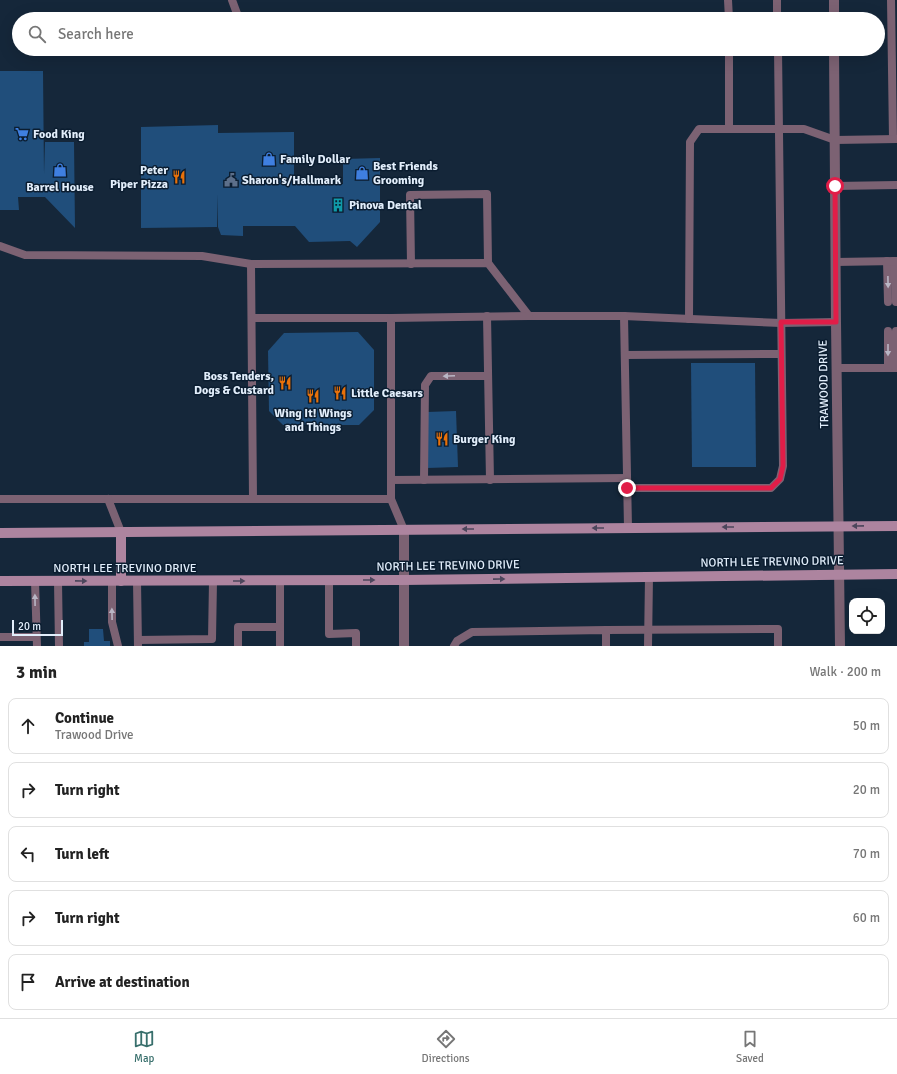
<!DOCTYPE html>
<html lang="en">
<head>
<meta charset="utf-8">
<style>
  :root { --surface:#fff; --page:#f6f6f6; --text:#222; --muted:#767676; --line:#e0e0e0; --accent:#386f6c }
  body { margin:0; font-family:Signika,sans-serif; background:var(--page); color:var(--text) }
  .controls { position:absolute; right:12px; bottom:12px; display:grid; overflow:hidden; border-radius:8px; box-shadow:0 4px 16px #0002 }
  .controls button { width:36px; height:36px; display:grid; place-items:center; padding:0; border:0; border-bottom:1px solid var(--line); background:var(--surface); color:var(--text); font:20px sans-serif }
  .scale { position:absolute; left:12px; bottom:10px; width:51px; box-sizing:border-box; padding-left:4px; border:2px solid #e2eefb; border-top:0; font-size:11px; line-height:14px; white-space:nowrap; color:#e2eefb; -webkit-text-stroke:3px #0b1d30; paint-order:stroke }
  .stop { position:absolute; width:12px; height:12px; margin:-9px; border:3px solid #e11d48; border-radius:50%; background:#fff }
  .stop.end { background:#e11d48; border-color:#fff; box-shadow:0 1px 4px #0008 }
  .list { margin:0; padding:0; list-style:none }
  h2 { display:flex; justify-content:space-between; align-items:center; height:52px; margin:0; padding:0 16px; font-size:17px }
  h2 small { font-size:13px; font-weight:400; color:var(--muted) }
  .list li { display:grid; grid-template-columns:26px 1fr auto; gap:12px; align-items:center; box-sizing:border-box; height:56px; margin:0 8px 8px; padding:0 8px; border:1px solid var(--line); border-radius:8px }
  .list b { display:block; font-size:15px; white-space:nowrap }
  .list p { margin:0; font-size:13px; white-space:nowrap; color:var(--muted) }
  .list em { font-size:13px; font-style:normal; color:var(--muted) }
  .icon { flex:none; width:22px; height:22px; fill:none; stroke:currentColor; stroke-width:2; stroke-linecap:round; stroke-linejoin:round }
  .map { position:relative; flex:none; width:897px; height:646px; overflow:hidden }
  .search { position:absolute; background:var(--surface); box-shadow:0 4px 16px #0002; left:12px; right:12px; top:12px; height:44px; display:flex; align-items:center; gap:10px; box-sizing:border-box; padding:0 14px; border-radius:22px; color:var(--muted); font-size:15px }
  .sheet { height:372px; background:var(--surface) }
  nav { display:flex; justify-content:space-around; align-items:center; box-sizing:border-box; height:56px; border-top:1px solid var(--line); background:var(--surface); font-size:11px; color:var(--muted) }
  nav a { display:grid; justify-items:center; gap:2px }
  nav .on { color:var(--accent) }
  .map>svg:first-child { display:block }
</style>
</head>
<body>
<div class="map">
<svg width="897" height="646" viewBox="0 0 897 646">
  <rect width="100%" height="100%" fill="#15273a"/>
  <!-- building -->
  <g fill="#204e7b">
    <path d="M0,71h43l1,103 1,-32h29l1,86 -30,-31h-27l1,13h-19z"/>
    <path d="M218,125v8l76,-1v53l49,-1v-25l37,-1v64l-23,25 -7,-6 -41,1 -14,-16h-52v10l-22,-1 -3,-8 -1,-33v33l-76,1v-101z"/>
    <path d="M358,332l16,18v60l-15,15h-76l-14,-14 -1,-60 16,-18z"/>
    <path d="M691,363h64l1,104h-64z"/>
    <path d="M456,411l2,56 -31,1v-56z"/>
    <path d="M89,629h14l1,12h6v5h-26v-4h5z"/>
  </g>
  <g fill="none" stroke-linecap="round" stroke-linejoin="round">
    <!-- service -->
    <g stroke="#7c6273" stroke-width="8">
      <path d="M232,0l7,19"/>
      <path d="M728,0l1,19"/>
      <path d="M777,0v19"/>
      <path d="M891,0l2,139"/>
      <path d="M729,49v80"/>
      <path d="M835,186l62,-1"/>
      <path d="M0,246l25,9 177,1 49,8 237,-1 41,53h95l157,7 55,-1"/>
      <path d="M887,261l1,41"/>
      <path d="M894,261l2,41"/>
      <path d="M835,262l62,-1"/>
      <path d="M251,264l2,235"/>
      <path d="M411,264l-1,-69 77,-1 1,69"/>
      <path d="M487,316l3,164"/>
      <path d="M624,316l4,212"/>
      <path d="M252,318h139"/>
      <path d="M689,319l1,-177 9,-13h105l31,11 62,-1"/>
      <path d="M625,355l156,-1"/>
      <path d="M836,368h61"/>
      <path d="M888,368v-37"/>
      <path d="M896,368v-37"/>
      <path d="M391,480l236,-2"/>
      <path d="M424,480l1,-95 6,-9h57"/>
      <path d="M627,488h144l9,-9 3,-13 -5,-417"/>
      <path d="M0,499h391l13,31"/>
      <path d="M108,499l13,33"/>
      <path d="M391,499v-181l138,-2"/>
      <path d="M280,580v66"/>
      <path d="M329,580v54l27,-1v13"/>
      <path d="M35,581l2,65"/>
      <path d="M58,581l1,65"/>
      <path d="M112,581v41l6,24"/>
      <path d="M137,581l1,65"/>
      <path d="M606,630l172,-1v17"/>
      <path d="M0,637h36"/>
      <path d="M138,640l74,-1 1,-58"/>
      <path d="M238,646v-19h42"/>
      <path d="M454,646l3,-5 15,-9 134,-2v16"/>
      <path d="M648,646l1,-69"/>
    </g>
    <!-- minor -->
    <path stroke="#7c6273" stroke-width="10" d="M404,530v116"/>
    <!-- tertiary -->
    <g stroke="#7c6273" stroke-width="10">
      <path d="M834,0v19"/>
      <path d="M834,49l2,273 4,324"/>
    </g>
    <!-- secondary -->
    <g stroke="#ad849f" stroke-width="10">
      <path d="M121,532v49"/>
      <path d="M0,533l897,-7"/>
      <path d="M0,581l403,-1 494,-6"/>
    </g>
  </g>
  <!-- one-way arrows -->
  <defs><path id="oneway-solid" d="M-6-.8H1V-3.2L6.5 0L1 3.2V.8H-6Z"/></defs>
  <g fill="#b9b6c5">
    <use href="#oneway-solid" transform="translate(888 282) rotate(89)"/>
    <use href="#oneway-solid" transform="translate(888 350) rotate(90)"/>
    <use href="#oneway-solid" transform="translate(449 376) rotate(178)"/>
    <use href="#oneway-solid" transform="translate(35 600) rotate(-91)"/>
    <use href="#oneway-solid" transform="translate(112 614) rotate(-91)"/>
  </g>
  <g fill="#4c465c">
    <use href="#oneway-solid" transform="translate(858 526) rotate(179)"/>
    <use href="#oneway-solid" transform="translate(728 527) rotate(180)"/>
    <use href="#oneway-solid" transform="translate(598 528) rotate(180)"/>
    <use href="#oneway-solid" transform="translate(468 529) rotate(180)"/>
    <use href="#oneway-solid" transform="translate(499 579) rotate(-1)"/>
    <use href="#oneway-solid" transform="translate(369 580)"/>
    <use href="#oneway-solid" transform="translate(81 581) rotate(1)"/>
    <use href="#oneway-solid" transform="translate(239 581)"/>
  </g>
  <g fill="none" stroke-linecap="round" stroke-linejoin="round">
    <!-- route -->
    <path stroke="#e11d48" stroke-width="5" d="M627,488h144l9,-9 3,-13 -2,-144h55l-1,-136"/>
  </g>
  <!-- icons -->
  <defs>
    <g id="supermarket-bare" transform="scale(1.08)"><path d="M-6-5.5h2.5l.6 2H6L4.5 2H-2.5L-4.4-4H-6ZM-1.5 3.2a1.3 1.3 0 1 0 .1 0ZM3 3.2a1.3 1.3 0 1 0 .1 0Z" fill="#3f7fe0" stroke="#0b1d30" stroke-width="2.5" paint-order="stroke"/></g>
    <g id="shop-bare" transform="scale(1.08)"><path d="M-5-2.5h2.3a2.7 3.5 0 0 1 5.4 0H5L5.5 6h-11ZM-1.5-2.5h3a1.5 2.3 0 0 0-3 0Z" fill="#3f7fe0" stroke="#0b1d30" stroke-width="2.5" paint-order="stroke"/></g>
    <g id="restaurant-bare" transform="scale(1.08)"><path d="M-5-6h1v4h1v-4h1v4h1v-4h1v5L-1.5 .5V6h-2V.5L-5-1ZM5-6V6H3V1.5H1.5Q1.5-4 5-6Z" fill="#e8710a" stroke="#0b1d30" stroke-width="2.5" paint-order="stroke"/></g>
    <g id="civic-bare" transform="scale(1.08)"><path d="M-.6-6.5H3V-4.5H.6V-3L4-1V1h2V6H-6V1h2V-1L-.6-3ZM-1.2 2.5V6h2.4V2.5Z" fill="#5c6f8a" stroke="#0b1d30" stroke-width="2.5" paint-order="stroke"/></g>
    <g id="building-bare" transform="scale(1.08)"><path d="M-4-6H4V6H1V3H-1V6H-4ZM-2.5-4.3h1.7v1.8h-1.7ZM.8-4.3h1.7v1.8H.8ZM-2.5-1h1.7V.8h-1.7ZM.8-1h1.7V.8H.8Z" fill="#0f9aa8" stroke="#0b1d30" stroke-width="2.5" paint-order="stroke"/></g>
  </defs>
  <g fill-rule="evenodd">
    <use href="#supermarket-bare" x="22" y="134"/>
    <use href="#shop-bare" x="269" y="159"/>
    <use href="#shop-bare" x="60" y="170"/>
    <use href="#shop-bare" x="362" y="173"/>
    <use href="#restaurant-bare" x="179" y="177"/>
    <use href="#civic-bare" x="231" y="180"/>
    <use href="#building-bare" x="338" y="205"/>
    <use href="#restaurant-bare" x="285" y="383"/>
    <use href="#restaurant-bare" x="340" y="393"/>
    <use href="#restaurant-bare" x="313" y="396"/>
    <use href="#restaurant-bare" x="442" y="439"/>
  </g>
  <g text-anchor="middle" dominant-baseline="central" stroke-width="3" stroke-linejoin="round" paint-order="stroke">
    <!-- poi labels -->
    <g font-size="12" font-weight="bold" fill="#e2eefb" stroke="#0b1d30" text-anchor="start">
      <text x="33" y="134">Food King</text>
      <text x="280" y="159">Family Dollar</text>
      <text x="373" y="166">Best Friends<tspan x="373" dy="14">Grooming</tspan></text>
      <text x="168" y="170" text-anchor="end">Peter<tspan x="168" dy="14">Piper Pizza</tspan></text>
      <text x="242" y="180">Sharon's/Hallmark</text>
      <text x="60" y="187" text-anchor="middle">Barrel House</text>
      <text x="349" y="205">Pinova Dental</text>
      <text x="274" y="376" text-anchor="end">Boss Tenders,<tspan x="274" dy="14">Dogs &amp; Custard</tspan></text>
      <text x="351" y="393">Little Caesars</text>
      <text x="313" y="413" text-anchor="middle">Wing It! Wings<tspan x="313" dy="14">and Things</tspan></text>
      <text x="453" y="439">Burger King</text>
    </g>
    <!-- street labels -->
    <g font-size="12" fill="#e2eefb" stroke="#0b1d30">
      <text transform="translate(824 384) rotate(-91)">TRAWOOD DRIVE</text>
      <text transform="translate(772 562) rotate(-1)">NORTH LEE TREVINO DRIVE</text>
      <text transform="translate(448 566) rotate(-1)">NORTH LEE TREVINO DRIVE</text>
      <text x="125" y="568">NORTH LEE TREVINO DRIVE</text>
    </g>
  </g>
</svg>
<div class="controls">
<button><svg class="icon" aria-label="locate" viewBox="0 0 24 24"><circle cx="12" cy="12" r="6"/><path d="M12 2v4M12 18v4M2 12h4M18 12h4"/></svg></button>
</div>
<div class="scale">20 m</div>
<div class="stop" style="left:835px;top:186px"></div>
<div class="stop end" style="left:627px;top:488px"></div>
<div class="search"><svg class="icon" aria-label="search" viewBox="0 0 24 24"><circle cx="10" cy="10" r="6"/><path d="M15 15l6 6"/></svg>Search here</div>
</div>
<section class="sheet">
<h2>3 min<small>Walk · 200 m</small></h2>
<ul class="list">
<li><svg class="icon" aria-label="ahead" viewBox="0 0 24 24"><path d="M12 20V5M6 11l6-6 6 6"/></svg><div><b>Continue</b><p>Trawood Drive</p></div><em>50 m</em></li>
<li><svg class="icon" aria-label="right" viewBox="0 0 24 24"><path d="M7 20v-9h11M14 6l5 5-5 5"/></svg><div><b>Turn right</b></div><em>20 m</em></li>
<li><svg class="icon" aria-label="left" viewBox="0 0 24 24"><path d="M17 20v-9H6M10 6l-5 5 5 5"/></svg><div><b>Turn left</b></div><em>70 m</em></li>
<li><svg class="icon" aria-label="right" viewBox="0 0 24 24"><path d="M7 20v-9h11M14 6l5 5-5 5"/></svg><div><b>Turn right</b></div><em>60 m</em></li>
<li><svg class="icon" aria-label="arrive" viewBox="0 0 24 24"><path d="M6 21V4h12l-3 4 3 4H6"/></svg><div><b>Arrive at destination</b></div></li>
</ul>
</section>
<nav>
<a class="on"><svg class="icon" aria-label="map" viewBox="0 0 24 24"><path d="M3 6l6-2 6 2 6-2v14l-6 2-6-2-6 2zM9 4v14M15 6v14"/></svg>Map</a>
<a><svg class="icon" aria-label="directions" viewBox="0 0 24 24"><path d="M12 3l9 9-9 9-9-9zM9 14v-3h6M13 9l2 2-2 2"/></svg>Directions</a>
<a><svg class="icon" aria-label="saved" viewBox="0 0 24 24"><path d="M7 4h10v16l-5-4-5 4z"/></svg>Saved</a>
</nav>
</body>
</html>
